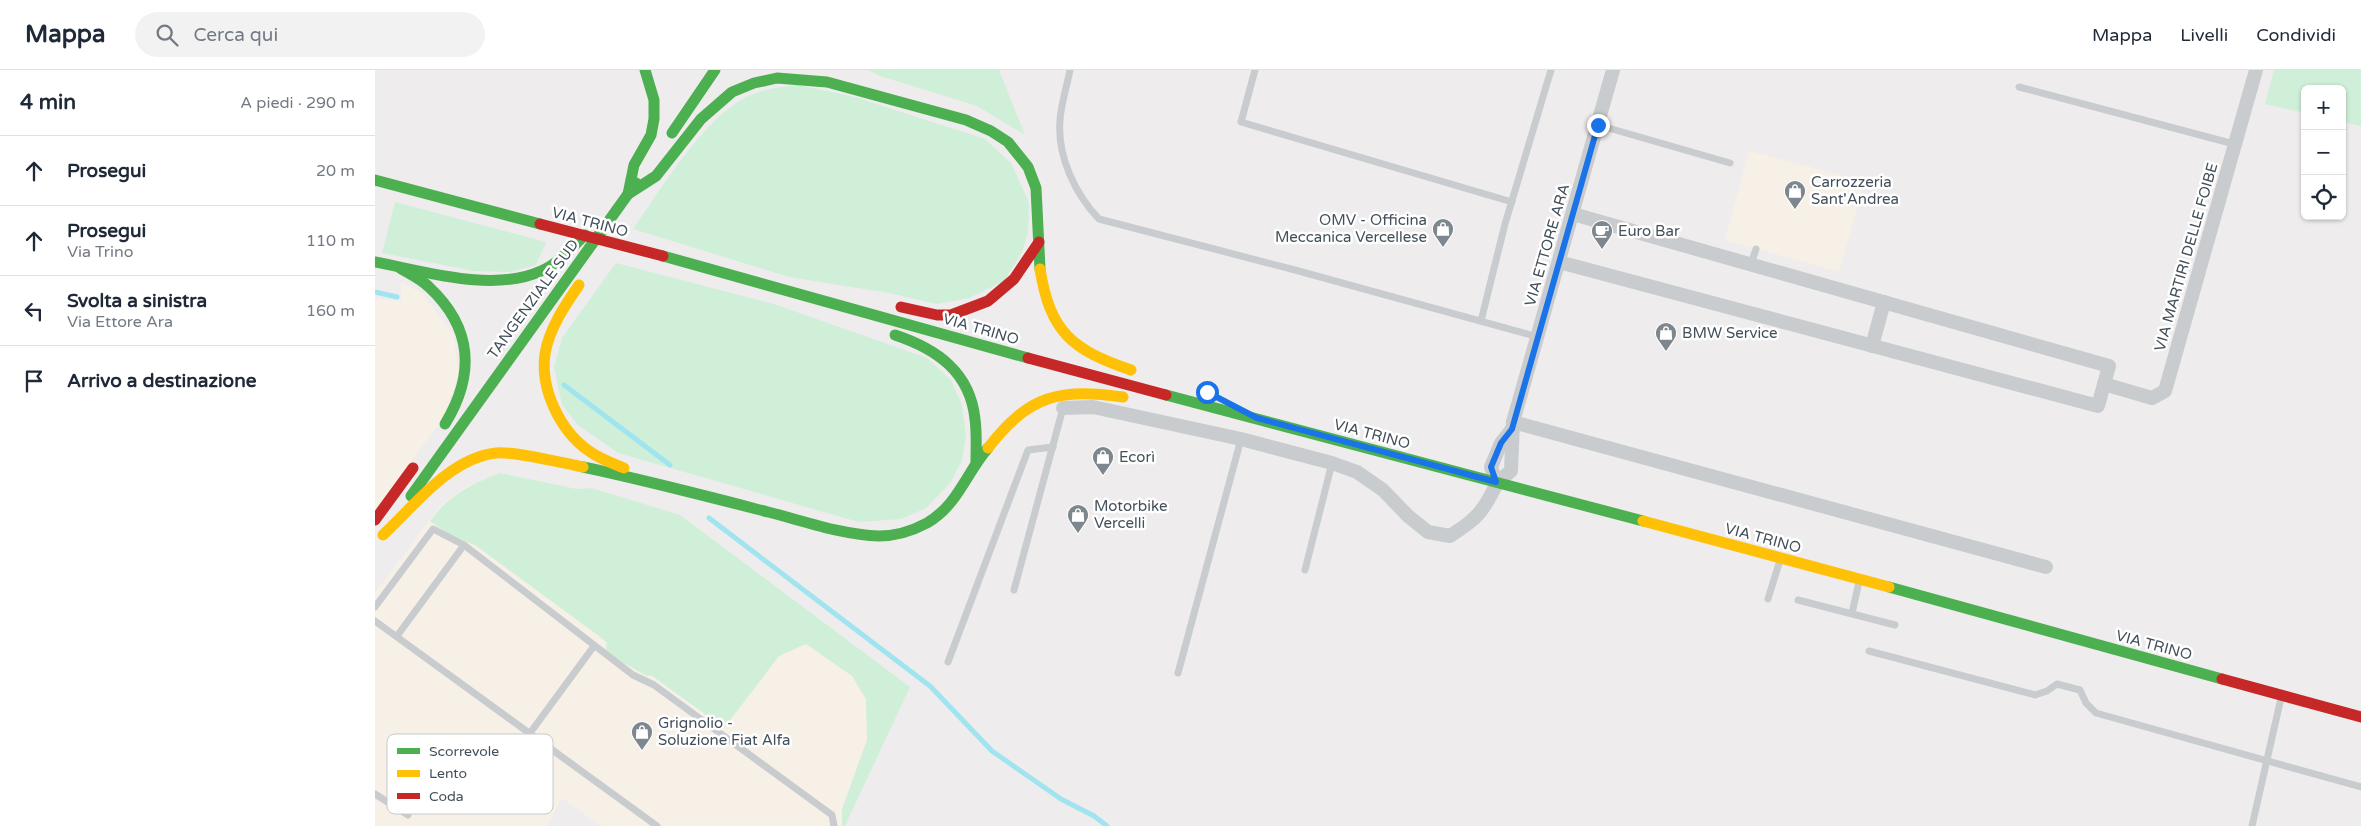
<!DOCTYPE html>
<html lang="it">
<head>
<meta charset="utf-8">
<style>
  :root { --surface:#fff; --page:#f2f2f3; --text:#1f2937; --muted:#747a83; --line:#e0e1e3 }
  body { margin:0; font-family:"Varela Round",sans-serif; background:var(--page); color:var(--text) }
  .controls { position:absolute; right:15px; top:15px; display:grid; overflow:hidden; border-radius:8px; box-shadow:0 1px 4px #0004 }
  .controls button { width:45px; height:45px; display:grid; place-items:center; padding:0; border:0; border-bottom:1px solid var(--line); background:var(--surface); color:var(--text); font:25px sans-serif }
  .stop { position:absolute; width:15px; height:15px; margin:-11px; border:4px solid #1a73e8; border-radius:50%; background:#fff }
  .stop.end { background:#1a73e8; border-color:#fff; box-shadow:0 1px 5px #0008 }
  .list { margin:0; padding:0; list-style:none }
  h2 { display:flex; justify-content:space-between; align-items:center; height:65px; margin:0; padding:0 20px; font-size:21px }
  h2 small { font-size:16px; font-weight:400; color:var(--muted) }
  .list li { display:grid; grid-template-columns:32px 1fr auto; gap:15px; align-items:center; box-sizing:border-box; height:70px; padding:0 20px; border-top:1px solid var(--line) }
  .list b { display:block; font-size:19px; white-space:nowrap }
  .list p { margin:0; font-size:16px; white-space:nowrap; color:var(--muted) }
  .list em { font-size:16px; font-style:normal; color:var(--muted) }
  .icon { flex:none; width:28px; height:28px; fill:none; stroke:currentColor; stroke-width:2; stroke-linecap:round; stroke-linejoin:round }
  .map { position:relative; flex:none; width:1986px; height:756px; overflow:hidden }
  header { display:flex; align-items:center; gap:30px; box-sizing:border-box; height:70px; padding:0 25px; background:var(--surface); border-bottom:1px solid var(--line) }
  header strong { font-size:24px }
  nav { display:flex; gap:28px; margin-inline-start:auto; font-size:18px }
  .search { width:350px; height:45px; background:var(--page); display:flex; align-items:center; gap:12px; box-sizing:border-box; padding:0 18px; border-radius:28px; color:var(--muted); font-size:19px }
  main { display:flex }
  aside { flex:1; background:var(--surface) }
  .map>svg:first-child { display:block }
</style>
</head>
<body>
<header>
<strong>Mappa</strong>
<div class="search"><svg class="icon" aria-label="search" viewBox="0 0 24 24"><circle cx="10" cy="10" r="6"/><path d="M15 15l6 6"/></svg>Cerca qui</div>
<nav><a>Mappa</a><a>Livelli</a><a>Condividi</a></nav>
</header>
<main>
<aside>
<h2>4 min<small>A piedi · 290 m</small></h2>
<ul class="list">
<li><svg class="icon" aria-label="ahead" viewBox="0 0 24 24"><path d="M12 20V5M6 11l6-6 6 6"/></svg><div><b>Prosegui</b></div><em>20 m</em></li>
<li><svg class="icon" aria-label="ahead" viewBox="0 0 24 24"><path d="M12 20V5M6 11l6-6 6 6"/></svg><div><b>Prosegui</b><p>Via Trino</p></div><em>110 m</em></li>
<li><svg class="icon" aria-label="left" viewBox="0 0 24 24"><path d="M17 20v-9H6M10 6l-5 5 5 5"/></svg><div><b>Svolta a sinistra</b><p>Via Ettore Ara</p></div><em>160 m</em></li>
<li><svg class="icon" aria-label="arrive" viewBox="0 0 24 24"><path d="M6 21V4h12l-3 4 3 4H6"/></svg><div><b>Arrivo a destinazione</b></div></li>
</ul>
</aside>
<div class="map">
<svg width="1986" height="756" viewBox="0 0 1986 756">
  <rect width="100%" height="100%" fill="#eeeced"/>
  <!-- commercial -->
  <g fill="#f6f0e7">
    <path d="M1374,81l116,30 -26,91 -114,-32z"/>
    <path d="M26,212l21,11 31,41 6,40 -15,43 -69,93v-211l26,2z"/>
    <path d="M125,403l77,16 15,-1 88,27 230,172 -65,139h-244l-39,-28 -15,28h-172v-233l65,-87 24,-18z"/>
  </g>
  <!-- green -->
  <g fill="#cfefd9">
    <path d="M493,0h131l26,65 -48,-29 -97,-30z"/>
    <path d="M1899,0h87v56l-19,-4v-33h-37v24l-40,-9z"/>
    <path d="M423,15l57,12 130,42 26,24 18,40 -1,30 -6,19 -18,29 -35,17 -32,6 -48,-11 -100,-16 -156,-48c30,-42 72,-115 120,-135 14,-6 31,-7 45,-9z"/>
    <path d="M20,132l151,40 -10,23 -26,7 -36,-1 -92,-18z"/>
    <path d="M241,193l161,42 150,53 24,22 11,25 4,31 -4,24 -11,22 -25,26 -25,11 -42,3 -241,-69 -40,-28 -16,-20 -8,-38 8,-29z"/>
    <path d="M125,403l77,16 15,-1 88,27 230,172 -65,139h-3v-17l25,-69 -1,-41 -14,-23 -46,-32 -27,12 -55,72 -73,-53 -4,1 -32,-18 -9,-9 1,-6 -8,-7 -124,-91 -26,-10 -19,-14c20,-27 40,-36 70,-48z"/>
  </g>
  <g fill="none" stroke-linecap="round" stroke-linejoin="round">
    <!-- stream -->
    <g stroke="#a0e4f0" stroke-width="5">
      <path d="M0,222l22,5"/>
      <path d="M189,315l106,80"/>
      <path d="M334,448l221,168 62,65 69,48 33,17 13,10"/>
    </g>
    <!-- lane -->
    <g stroke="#c9ccce" stroke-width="7">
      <path d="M695,0c-3,16 -9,34 -10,50 -3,36 15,74 39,99l196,51 243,67"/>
      <path d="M880,0l-14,52 271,80"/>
      <path d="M1644,17l215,57"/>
      <path d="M1223,55l132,38"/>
      <path d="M1376,194l5,-15"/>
      <path d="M1106,251l24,-97 46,-154"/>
      <path d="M930,500l27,-107"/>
      <path d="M639,520l49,-182"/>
      <path d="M1393,529l12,-39"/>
      <path d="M1423,530l97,25"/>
      <path d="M0,537l58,-78 31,16 169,130 21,10 178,130 2,11"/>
      <path d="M1477,543l7,-31"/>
      <path d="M0,551l282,205"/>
      <path d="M22,566l67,-91"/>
      <path d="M1494,581l166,44 12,-4 10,-7 23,6 6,13 10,10 265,74"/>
      <path d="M573,592l80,-212 25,-3"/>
      <path d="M803,603l63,-234"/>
      <path d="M155,663l64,-87"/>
      <path d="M0,724l33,21"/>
      <path d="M1877,756l29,-128"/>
    </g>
    <!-- street -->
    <g stroke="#c9ccce" stroke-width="14">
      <path d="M1184,192l539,144 11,-40 -536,-152"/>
      <path d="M1497,276l12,-44"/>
      <path d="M1729,314l48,14 13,-7 91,-321"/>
      <path d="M688,338l30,-1 148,32 91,24 25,9 26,18 25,26 20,16 22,4c12,-8 25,-16 33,-28 13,-18 8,-22 28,-37l2,-49 100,-352"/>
      <path d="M1138,352l533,145"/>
      <path d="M1121,412l-5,-15 10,-24 11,-14"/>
    </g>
    <!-- fast -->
    <g stroke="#4caf50" stroke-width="11">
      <path d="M297,63l43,-63"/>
      <path d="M0,110l165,44"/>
      <path d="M253,124l28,-18 45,-57 31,-27 22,-9 23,-5 50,4 139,38 25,11 17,11 20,25 8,21 4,81"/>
      <path d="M253,124l6,-29 17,-30 3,-16v-19l-9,-30"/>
      <path d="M288,186l365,102"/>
      <path d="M0,192c49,9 118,31 166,9 17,-7 30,-23 44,-36"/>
      <path d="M25,198c10,6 21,11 29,19 44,41 46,88 16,137"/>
      <path d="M520,265c42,14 75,37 80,84 2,14 1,29 1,43"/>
      <path d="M791,325l477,126"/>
      <path d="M208,397c62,13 123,29 185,45 36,9 74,23 111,24 17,0 33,-5 48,-13 31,-18 39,-50 61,-75"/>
      <path d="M36,426l225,-313"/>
      <path d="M1514,517l333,92"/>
    </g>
    <!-- slow -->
    <g stroke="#ffc107" stroke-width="11">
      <path d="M665,199c10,63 32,81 91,101"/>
      <path d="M204,215c-14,20 -30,44 -34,69 -5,35 15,77 44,97 11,8 23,12 35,17"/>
      <path d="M613,378c41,-53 71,-60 135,-51"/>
      <path d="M1268,451l246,66"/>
      <path d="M8,465c31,-29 67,-77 113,-82 19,-2 66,10 87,14"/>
    </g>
    <!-- jam -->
    <g stroke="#c62828" stroke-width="11">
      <path d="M526,237l36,8h14l37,-14 26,-22 25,-37"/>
      <path d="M653,288l138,37"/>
      <path d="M0,450l38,-52"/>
      <path d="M1847,609l139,38"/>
    </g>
    <!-- jam-bridge -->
    <path stroke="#c62828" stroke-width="11" d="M165,154l123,32"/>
  </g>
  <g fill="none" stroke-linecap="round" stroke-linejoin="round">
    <!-- route -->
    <path stroke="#1a73e8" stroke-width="6" d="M832,322l50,26 239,64 -5,-15 10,-24 11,-14 86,-304"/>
  </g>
  <!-- icons -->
  <defs>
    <g id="shop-pin" transform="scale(1.125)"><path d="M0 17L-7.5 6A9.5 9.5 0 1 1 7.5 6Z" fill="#7f878e" stroke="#fff"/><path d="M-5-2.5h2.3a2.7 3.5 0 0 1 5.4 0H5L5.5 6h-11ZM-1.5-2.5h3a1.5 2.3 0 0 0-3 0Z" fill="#fff"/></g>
    <g id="cafe-pin" transform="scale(1.125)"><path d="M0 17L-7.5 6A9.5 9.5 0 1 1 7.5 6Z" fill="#7f878e" stroke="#fff"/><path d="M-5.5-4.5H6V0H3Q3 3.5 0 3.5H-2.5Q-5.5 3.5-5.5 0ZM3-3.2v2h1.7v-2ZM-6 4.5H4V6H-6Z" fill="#fff"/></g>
  </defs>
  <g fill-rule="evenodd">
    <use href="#shop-pin" x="1420" y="121"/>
    <use href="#shop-pin" x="1068" y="159"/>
    <use href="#cafe-pin" x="1227" y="161"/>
    <use href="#shop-pin" x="1291" y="263"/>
    <use href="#shop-pin" x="728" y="387"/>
    <use href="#shop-pin" x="703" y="445"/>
    <use href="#shop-pin" x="267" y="662"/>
  </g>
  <g text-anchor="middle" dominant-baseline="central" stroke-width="5" stroke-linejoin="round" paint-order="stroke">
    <!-- poi labels -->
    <g font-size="15" fill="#43505b" stroke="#fff" text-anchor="start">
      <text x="1436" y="112">Carrozzeria<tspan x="1436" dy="17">Sant'Andrea</tspan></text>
      <text x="1052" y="150" text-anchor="end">OMV - Officina<tspan x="1052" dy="17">Meccanica Vercellese</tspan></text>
      <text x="1243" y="161">Euro Bar</text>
      <text x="1307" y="263">BMW Service</text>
      <text x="744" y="387">Ecorì</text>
      <text x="719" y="436">Motorbike<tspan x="719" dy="17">Vercelli</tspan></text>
      <text x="283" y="653">Grignolio -<tspan x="283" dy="17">Soluzione Fiat Alfa</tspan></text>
    </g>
    <!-- street labels -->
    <g font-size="15" fill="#43505b" stroke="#fff">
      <text transform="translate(215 152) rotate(15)">VIA TRINO</text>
      <text transform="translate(1172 175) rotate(-74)">VIA ETTORE ARA</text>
      <text transform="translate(1811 187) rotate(-74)">VIA MARTIRI DELLE FOIBE</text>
      <text transform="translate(158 229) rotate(-54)">TANGENZIALE SUD</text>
      <text transform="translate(606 259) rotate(16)">VIA TRINO</text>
      <text transform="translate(997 364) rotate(15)">VIA TRINO</text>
      <text transform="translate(1388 468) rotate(15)">VIA TRINO</text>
      <text transform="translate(1779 575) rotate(15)">VIA TRINO</text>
    </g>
  </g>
  <!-- legend -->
  <rect x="12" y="664" width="166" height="80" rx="8" fill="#fff" stroke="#c7cace" stroke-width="1"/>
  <rect x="22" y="678" width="23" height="6" fill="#4caf50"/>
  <rect x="22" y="700" width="23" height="7" fill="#ffc107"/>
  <rect x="22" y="723" width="23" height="6" fill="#c62828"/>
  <g font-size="14" fill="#43505b">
    <text x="54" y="686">Scorrevole</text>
    <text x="54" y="708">Lento</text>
    <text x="54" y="731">Coda</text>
  </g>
</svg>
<div class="controls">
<button>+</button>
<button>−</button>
<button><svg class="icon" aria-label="locate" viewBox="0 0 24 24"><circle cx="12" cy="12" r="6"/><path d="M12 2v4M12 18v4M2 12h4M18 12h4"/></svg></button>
</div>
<div class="stop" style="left:832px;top:322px"></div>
<div class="stop end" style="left:1223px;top:55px"></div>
</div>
</main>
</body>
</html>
